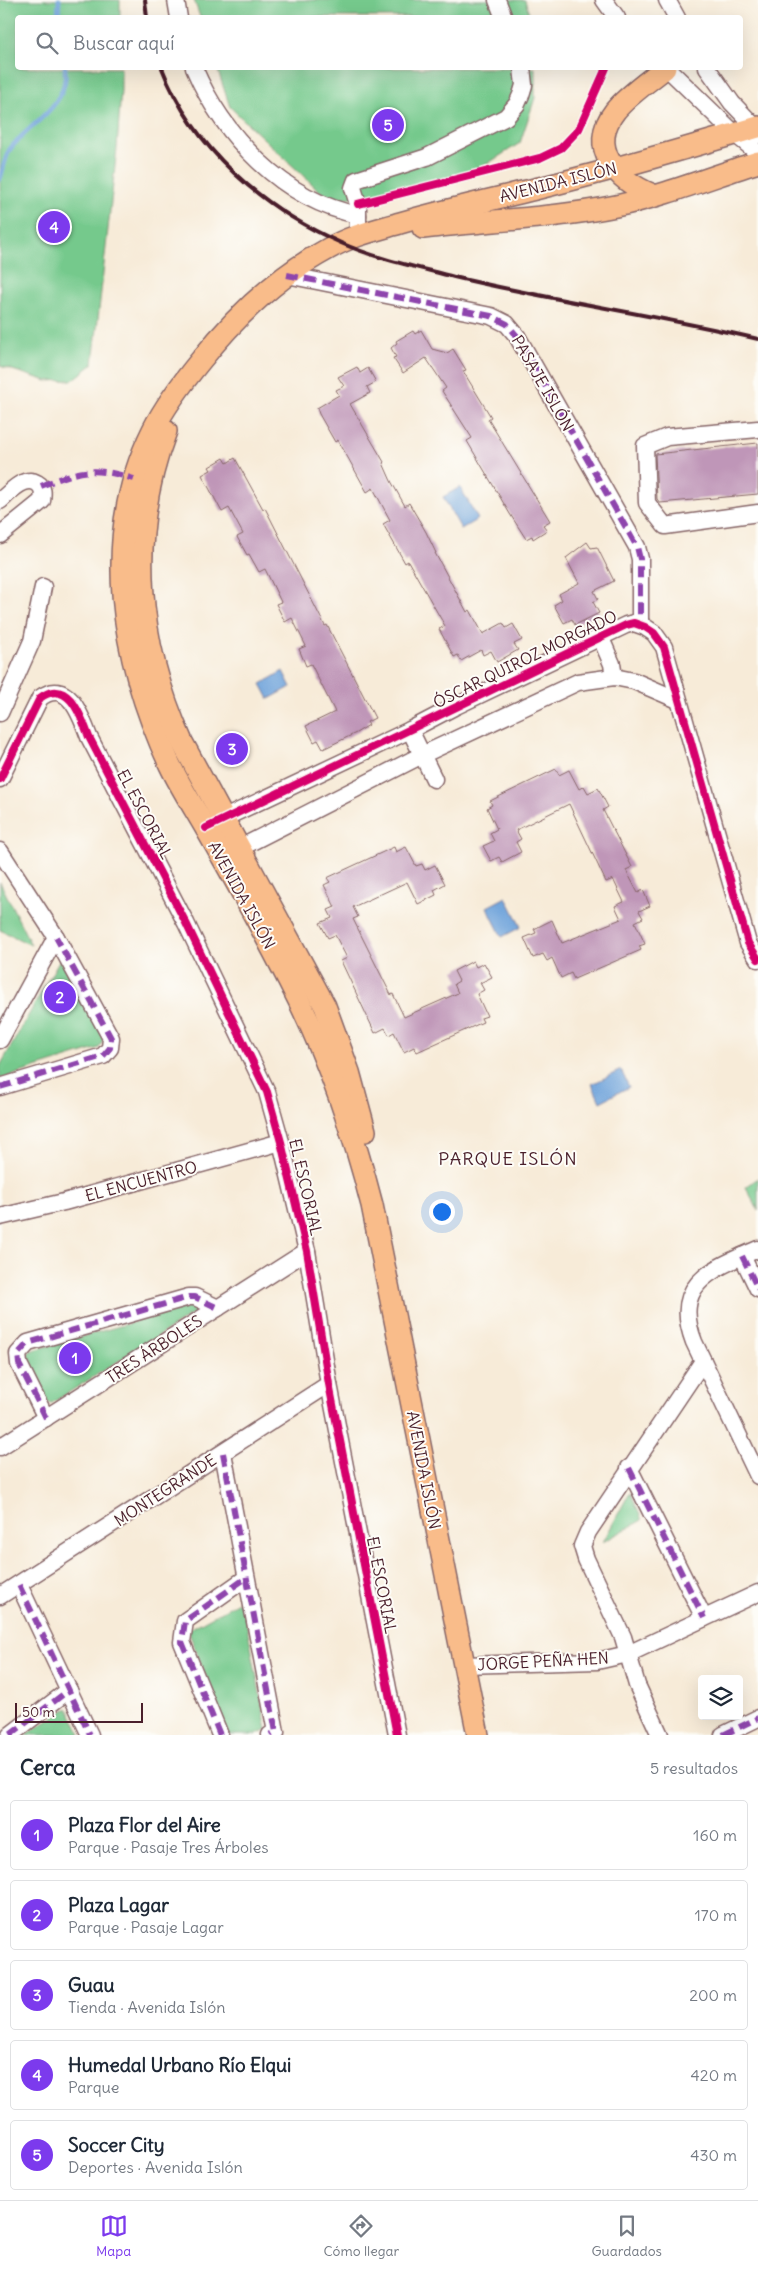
<!DOCTYPE html>
<html lang="es">
<head>
<meta charset="utf-8">
<style>
  :root { --surface:#fff; --page:#f2f2f3; --text:#1f2937; --muted:#747a83; --line:#e0e1e3; --accent:#7c3aed }
  body { margin:0; font-family:Delius,sans-serif; background:var(--page); color:var(--text) }
  .controls { position:absolute; right:15px; bottom:15px; display:grid; overflow:hidden; border-radius:5px; box-shadow:0 5px 20px #0002 }
  .controls button { width:45px; height:45px; display:grid; place-items:center; padding:0; border:0; border-bottom:1px solid var(--line); background:var(--surface); color:var(--text); font:25px sans-serif }
  .scale { position:absolute; left:15px; bottom:12px; width:128px; box-sizing:border-box; padding-left:5px; border:2px solid #4a1f2b; border-top:0; font-size:14px; line-height:18px; white-space:nowrap; color:#4a1f2b; -webkit-text-stroke:4px #fdfcf7; paint-order:stroke }
  .you { position:absolute; left:441px; top:1211px; width:18px; height:18px; margin:-12px; border:4px solid #fff; border-radius:50%; background:#1a73e8; box-shadow:0 0 0 8px #1a73e833 }
  .badge { display:grid; place-items:center; width:32px; height:32px; border-radius:50%; background:var(--accent); color:#fff; font-size:16px; font-weight:700 }
  .pin { position:absolute; translate:-50% -50%; border:2px solid #fff; box-shadow:0 1px 5px #0006 }
  .list { margin:0; padding:0; list-style:none }
  h2 { display:flex; justify-content:space-between; align-items:center; height:65px; margin:0; padding:0 20px; font-size:21px }
  h2 small { font-size:16px; font-weight:400; color:var(--muted) }
  .list li { display:grid; grid-template-columns:32px 1fr auto; gap:15px; align-items:center; box-sizing:border-box; height:70px; margin:0 10px 10px; padding:0 10px; border:1px solid var(--line); border-radius:5px }
  .list b { display:block; font-size:19px; white-space:nowrap }
  .list p { margin:0; font-size:16px; white-space:nowrap; color:var(--muted) }
  .list em { font-size:16px; font-style:normal; color:var(--muted) }
  .icon { flex:none; width:28px; height:28px; fill:none; stroke:currentColor; stroke-width:2; stroke-linecap:round; stroke-linejoin:round }
  .map { position:relative; flex:none; width:758px; height:1735px; overflow:hidden }
  .search { position:absolute; background:var(--surface); box-shadow:0 5px 20px #0002; left:15px; right:15px; top:15px; height:55px; display:flex; align-items:center; gap:12px; box-sizing:border-box; padding:0 18px; border-radius:5px; color:var(--muted); font-size:19px }
  .sheet { height:465px; background:var(--surface) }
  nav { display:flex; justify-content:space-around; align-items:center; box-sizing:border-box; height:70px; border-top:1px solid var(--line); background:var(--surface); font-size:14px; color:var(--muted) }
  nav a { display:grid; justify-items:center; gap:2px }
  nav .on { color:var(--accent) }
  .map>svg:first-child { display:block }
</style>
</head>
<body>
<div class="map">
<svg width="758" height="1735" viewBox="0 0 758 1735">
  <rect width="100%" height="100%" fill="#fdfcf7"/>
  <filter id="ink" filterUnits="userSpaceOnUse"><feTurbulence type="fractalNoise" baseFrequency=".02" numOctaves="2"/><feDisplacementMap in="SourceGraphic" scale="10" xChannelSelector="R" yChannelSelector="G"/><feConvolveMatrix kernelMatrix="1 2 1 2 8 2 1 2 1" color-interpolation-filters="sRGB"/></filter>
  <filter id="wash" filterUnits="userSpaceOnUse"><feTurbulence type="fractalNoise" baseFrequency=".0096" numOctaves="4" result="noise"/><feDisplacementMap in="SourceGraphic" scale="20" xChannelSelector="R" yChannelSelector="G"/><feGaussianBlur stdDeviation="1.12" result="paint"/><feColorMatrix in="noise" values="0 0 0 0 0 0 0 0 0 0 0 0 0 0 0 0 0 1.4 0 .05"/><feComposite in="paint" operator="in"/></filter>
  <g filter="url(#wash)">
    <rect width="100%" height="100%" fill="#f7ebd8"/>
    <!-- green -->
    <g fill="#75c98c" stroke="#60745c">
      <path d="M0,0h120v17l-102,1v50h103v22l-4,58 -24,216 -20,16 -26,1 -47,-15z"/>
      <path d="M194,0h331l5,17h-330z"/>
      <path d="M217,68h318v30l-15,45 -44,28 -97,23 -50,6 -99,-93z"/>
      <path d="M0,882l31,63 -31,-15z"/>
      <path d="M60,959l43,76v6l-4,7 -99,31v-13z"/>
      <path d="M758,1178v32l-12,-23z"/>
      <path d="M188,1307l10,4 -146,92h-5l-20,-41v-7l3,-4z"/>
      <path d="M630,1492l12,28 -39,22z"/>
      <path d="M242,1600l25,130 -11,5h-28l-40,-105z"/>
      <path d="M68,1708l13,27h-56z"/>
    </g>
    <!-- water -->
    <g fill="#6da2da" stroke="#5c6082">
      <path d="M460,487l18,32 -17,10 -18,-32z"/>
      <path d="M283,671l8,16 -22,12 -8,-15z"/>
      <path d="M506,897l15,30 -19,10 -15,-30z"/>
      <path d="M621,1070l8,17 -29,15 -8,-18z"/>
    </g>
    <g fill="none" stroke-linecap="round" stroke-linejoin="round">
      <!-- stream -->
      <g stroke="#6da2da" stroke-width="5">
        <path d="M58,18l1,-18"/>
        <path d="M0,179c3,-9 5,-22 10,-30 20,-26 60,-44 55,-81"/>
      </g>
    </g>
    <g id="blocks">
      <!-- building -->
      <g fill="#bf96b8">
        <path d="M421,330l11,19 15,4 6,-4 13,21 -3,1 28,46 -3,2 62,102 -7,4 4,5 -14,9 -1,-3 -6,3 -16,-25 -43,-73 5,-3 -30,-47 4,-3 -20,-30 -23,15 -10,-15 3,-1 -5,-9 6,-5 -1,-2 17,-10 2,3z"/>
        <path d="M357,367l3,6 8,-5 8,14 -9,5 3,6 -20,11 34,58 -1,1 8,18 14,25 4,-3 17,29 10,21h-1l32,59 3,-2 13,24 20,-11 3,5 7,-4 9,16 -8,4 4,6 -21,12 -6,-11 -8,4 -2,-5 -20,11 -3,-6 -4,2 -15,-28 6,-3 -37,-65 -3,2 -22,-39 7,-4 -17,-32 -6,4 -29,-52 -3,2 -16,-28 -2,-6 22,-13 -3,-5 8,-4 -6,-9z"/>
        <path d="M758,443v51l-98,9 -3,-4 -2,-45z"/>
        <path d="M224,458l3,5 8,-5 28,51 2,-1 60,118 2,-1 48,93 -8,4 2,3 -13,8 -33,16 -5,-9 -4,2 -8,-16 29,-14 -24,-48 -5,2 -7,-17 7,-3 -14,-28 -7,4 -9,-18 5,-2 -16,-33 -6,3 -10,-18 -2,1 -10,-18 6,-3 -14,-26 -7,4 -20,-37 9,-5 -2,-3z"/>
        <path d="M587,542l4,6 6,-1 17,34 -20,10 4,8 -5,3 6,11 -24,12 -3,-6 -8,4 -10,-18 8,-5 -3,-6 20,-11 -13,-25z"/>
        <path d="M556,769l3,6 10,-5 10,19 5,-3 4,7 10,-5 10,19 -5,3 29,57 -6,3 12,23 5,-3 7,16 -11,5 4,7 -8,4 10,22 -6,2 2,4 -67,29 -3,-6 -10,5 -9,-20 -5,3 -4,-7 -10,4 -9,-20 12,-5 -2,-4 18,-9 10,23 59,-24 -6,-13 9,-4 -11,-23 -7,3 -37,-78 -53,26 5,9 -5,3 5,10 -19,10 -3,-5 -8,4 -8,-15 11,-5 -4,-8 7,-4 -10,-21 5,-3 -2,-4z"/>
        <path d="M394,847l2,5 10,-5 10,19 6,-2 3,6 10,-5 10,19 -11,6 2,5 -18,9 -11,-22 -54,25 5,10 -5,2 38,76 2,-1 11,23 54,-24 -4,-9 5,-3 -5,-10 19,-10 3,6 8,-4 8,14 -12,6 4,7 -7,4 10,22 -6,2 2,4 -66,30 -3,-5 -10,5 -10,-20 -5,3 -4,-7 -10,5 -34,-72 6,-3 -12,-23 -7,3 -8,-15 12,-5 -4,-8 7,-3 -11,-22 6,-3 -3,-4z"/>
      </g>
    </g>
  </g>
  <g filter="url(#ink)">
    <use href="#blocks" fill-opacity="0" stroke="#876668" stroke-width="1"/>
    <g fill="none" stroke-linecap="round" stroke-linejoin="round">
      <!-- minor casing -->
      <g stroke="#876668" stroke-width="19">
        <g id="minor">
          <path d="M176,0l3,18"/>
          <path d="M497,0l7,18"/>
          <path d="M604,0l13,18"/>
          <path d="M667,0l10,18"/>
          <path d="M194,68c29,68 89,132 164,147"/>
          <path d="M667,68l68,66 23,19"/>
          <path d="M707,68l25,35 24,25 2,7"/>
          <path d="M358,235v-31l-5,-16 3,-8 71,-23 79,-40 11,-13 4,-9 3,-10 -2,-17"/>
          <path d="M287,275l204,41 16,8 10,12 120,211 3,12v65"/>
          <path d="M758,429l-91,8 -22,9 2,57 18,23 93,-13"/>
          <path d="M0,501c9,-8 24,-26 37,-18 7,4 6,11 5,18l-42,34"/>
          <path d="M600,636l12,28 2,13"/>
          <path d="M0,713l32,-72 11,-54"/>
          <path d="M410,730l24,49"/>
          <path d="M0,779l40,-81c28,-21 41,18 49,39l97,186 81,169 14,50 26,109 22,133 68,351"/>
          <path d="M214,823l196,-93 44,-23 172,-82 8,-2 11,4 9,6 10,14 84,296 10,16"/>
          <path d="M0,851l56,86 55,101 -1,10 -7,8 -103,31"/>
          <path d="M230,853l192,-98 156,-73 36,-5 20,4 44,19"/>
          <path d="M0,1040l56,-103"/>
          <path d="M0,1217l64,-15 217,-60"/>
          <path d="M758,1249c-45,20 -87,34 -64,93l64,134"/>
          <path d="M742,1256l16,33"/>
          <path d="M46,1418l-27,-54 -1,-10 10,-11 161,-46h6l23,11"/>
          <path d="M0,1447l307,-196"/>
          <path d="M223,1453l53,279 -6,3"/>
          <path d="M629,1468l75,150"/>
          <path d="M19,1585l71,150"/>
          <path d="M0,1596l329,-212"/>
          <path d="M463,1665l134,-4 31,-7 130,-61"/>
          <path d="M10,1735l59,-45"/>
          <path d="M220,1735l-38,-93 3,-21 61,-43"/>
          <path d="M660,1735l-23,-50 -14,-48 -37,-78 -4,-13 6,-14 115,-171"/>
          <path d="M723,1735l35,-17"/>
        </g>
      </g>
      <!-- major casing -->
      <g stroke="#876668" stroke-width="24">
        <g id="major">
          <path d="M653,195c-35,-14 -67,-47 -38,-84 13,-16 34,-30 50,-43"/>
          <path d="M423,228c64,-8 129,-9 193,-22 48,-10 95,-29 142,-44"/>
          <path d="M166,431c-39,103 -29,212 16,311l143,264 24,66 16,59"/>
          <path d="M478,1735l-106,-530c-20,-78 -46,-153 -83,-224 -26,-51 -53,-100 -81,-149 -13,-23 -27,-44 -38,-67 -49,-105 -70,-229 -17,-335 13,-26 30,-48 48,-70 35,-44 77,-84 127,-111 22,-13 48,-19 72,-26 45,-13 90,-23 135,-34 75,-18 149,-40 223,-62"/>
        </g>
      </g>
      <!-- minor -->
      <use href="#minor" stroke="#fff" stroke-width="16"/>
      <!-- major -->
      <use href="#major" stroke="#f9bc8a" stroke-width="21"/>
      <!-- rail -->
      <g stroke="#4a1f2b" stroke-width="4">
        <path d="M145,0l2,18"/>
        <path d="M162,68c31,80 101,141 179,175 36,16 75,24 113,34 100,24 203,38 304,62"/>
      </g>
      <!-- quiet -->
      <g stroke="#8e44ad" stroke-width="6" stroke-dasharray="12 6" stroke-linecap="butt">
        <path d="M287,275l204,41 16,8 10,12 120,211 3,12v65"/>
        <path d="M41,486c39,-16 52,-20 93,-7"/>
        <path d="M0,1087l103,-31 7,-8 1,-10 -55,-101"/>
        <path d="M742,1256l16,33"/>
        <path d="M46,1418l-27,-54 -1,-10 10,-11 161,-46h6l23,11"/>
        <path d="M223,1453l53,279 -6,3"/>
        <path d="M629,1468l75,150"/>
        <path d="M19,1585l71,150"/>
        <path d="M10,1735l59,-45"/>
        <path d="M220,1735l-38,-93 3,-21 61,-43"/>
        <path d="M723,1735l35,-17"/>
      </g>
      <!-- cycleway casing -->
      <g stroke="#fdfcf7" stroke-width="11">
        <g id="cycleway">
          <path d="M358,204l182,-46 21,-10 18,-19 27,-61"/>
          <path d="M0,779l40,-81c28,-21 41,18 49,39l97,186 81,169 14,50 26,109 22,133 68,351"/>
          <path d="M206,828l420,-203 8,-2 11,4 9,6 10,14 84,296 10,16"/>
        </g>
      </g>
      <!-- cycleway -->
      <use href="#cycleway" stroke="#d6006c" stroke-width="8"/>
    </g>
  </g>
  <g text-anchor="middle" dominant-baseline="central" stroke-width="4" stroke-linejoin="round" paint-order="stroke">
    <!-- street labels -->
    <g font-size="16" fill="#4a1f2b" stroke="#fdfcf7">
      <text transform="translate(558 182) rotate(-14)">AVENIDA ISLÓN</text>
      <text transform="translate(543 383) rotate(60)">PASAJE ISLÓN</text>
      <text transform="translate(525 659) rotate(-26)">ÓSCAR QUIROZ MORGADO</text>
      <text transform="translate(145 814) rotate(62)">EL ESCORIAL</text>
      <text transform="translate(242 895) rotate(61)">AVENIDA ISLÓN</text>
      <text transform="translate(141 1181) rotate(-15)">EL ENCUENTRO</text>
      <text transform="translate(306 1187) rotate(77)">EL ESCORIAL</text>
      <text transform="translate(154 1349) rotate(-33)">TRES ÁRBOLES</text>
      <text transform="translate(424 1470) rotate(79)">AVENIDA ISLÓN</text>
      <text transform="translate(165 1490) rotate(-33)">MONTEGRANDE</text>
      <text transform="translate(382 1585) rotate(79)">EL ESCORIAL</text>
      <text transform="translate(543 1661) rotate(-3)">JORGE PEÑA HEN</text>
    </g>
    <!-- neighbourhood labels -->
    <g font-size="18" letter-spacing="1" fill="#4a1f2b" stroke="#fdfcf7">
      <text x="508" y="1158">PARQUE ISLÓN</text>
    </g>
  </g>
</svg>
<div class="controls">
<button><svg class="icon" aria-label="layers" viewBox="0 0 24 24"><path d="M12 4l9 5-9 5-9-5zM3 14l9 5 9-5"/></svg></button>
</div>
<div class="scale">50 m</div>
<div class="you"></div>
<div class="pin badge" style="left:75px;top:1358px">1</div>
<div class="pin badge" style="left:60px;top:997px">2</div>
<div class="pin badge" style="left:232px;top:749px">3</div>
<div class="pin badge" style="left:54px;top:227px">4</div>
<div class="pin badge" style="left:388px;top:125px">5</div>
<div class="search"><svg class="icon" aria-label="search" viewBox="0 0 24 24"><circle cx="10" cy="10" r="6"/><path d="M15 15l6 6"/></svg>Buscar aquí</div>
</div>
<section class="sheet">
<h2>Cerca<small>5 resultados</small></h2>
<ul class="list">
<li><span class="badge">1</span><div><b>Plaza Flor del Aire</b><p>Parque · Pasaje Tres Árboles</p></div><em>160 m</em></li>
<li><span class="badge">2</span><div><b>Plaza Lagar</b><p>Parque · Pasaje Lagar</p></div><em>170 m</em></li>
<li><span class="badge">3</span><div><b>Guau</b><p>Tienda · Avenida Islón</p></div><em>200 m</em></li>
<li><span class="badge">4</span><div><b>Humedal Urbano Río Elqui</b><p>Parque</p></div><em>420 m</em></li>
<li><span class="badge">5</span><div><b>Soccer City</b><p>Deportes · Avenida Islón</p></div><em>430 m</em></li>
</ul>
</section>
<nav>
<a class="on"><svg class="icon" aria-label="map" viewBox="0 0 24 24"><path d="M3 6l6-2 6 2 6-2v14l-6 2-6-2-6 2zM9 4v14M15 6v14"/></svg>Mapa</a>
<a><svg class="icon" aria-label="directions" viewBox="0 0 24 24"><path d="M12 3l9 9-9 9-9-9zM9 14v-3h6M13 9l2 2-2 2"/></svg>Cómo llegar</a>
<a><svg class="icon" aria-label="saved" viewBox="0 0 24 24"><path d="M7 4h10v16l-5-4-5 4z"/></svg>Guardados</a>
</nav>
</body>
</html>
